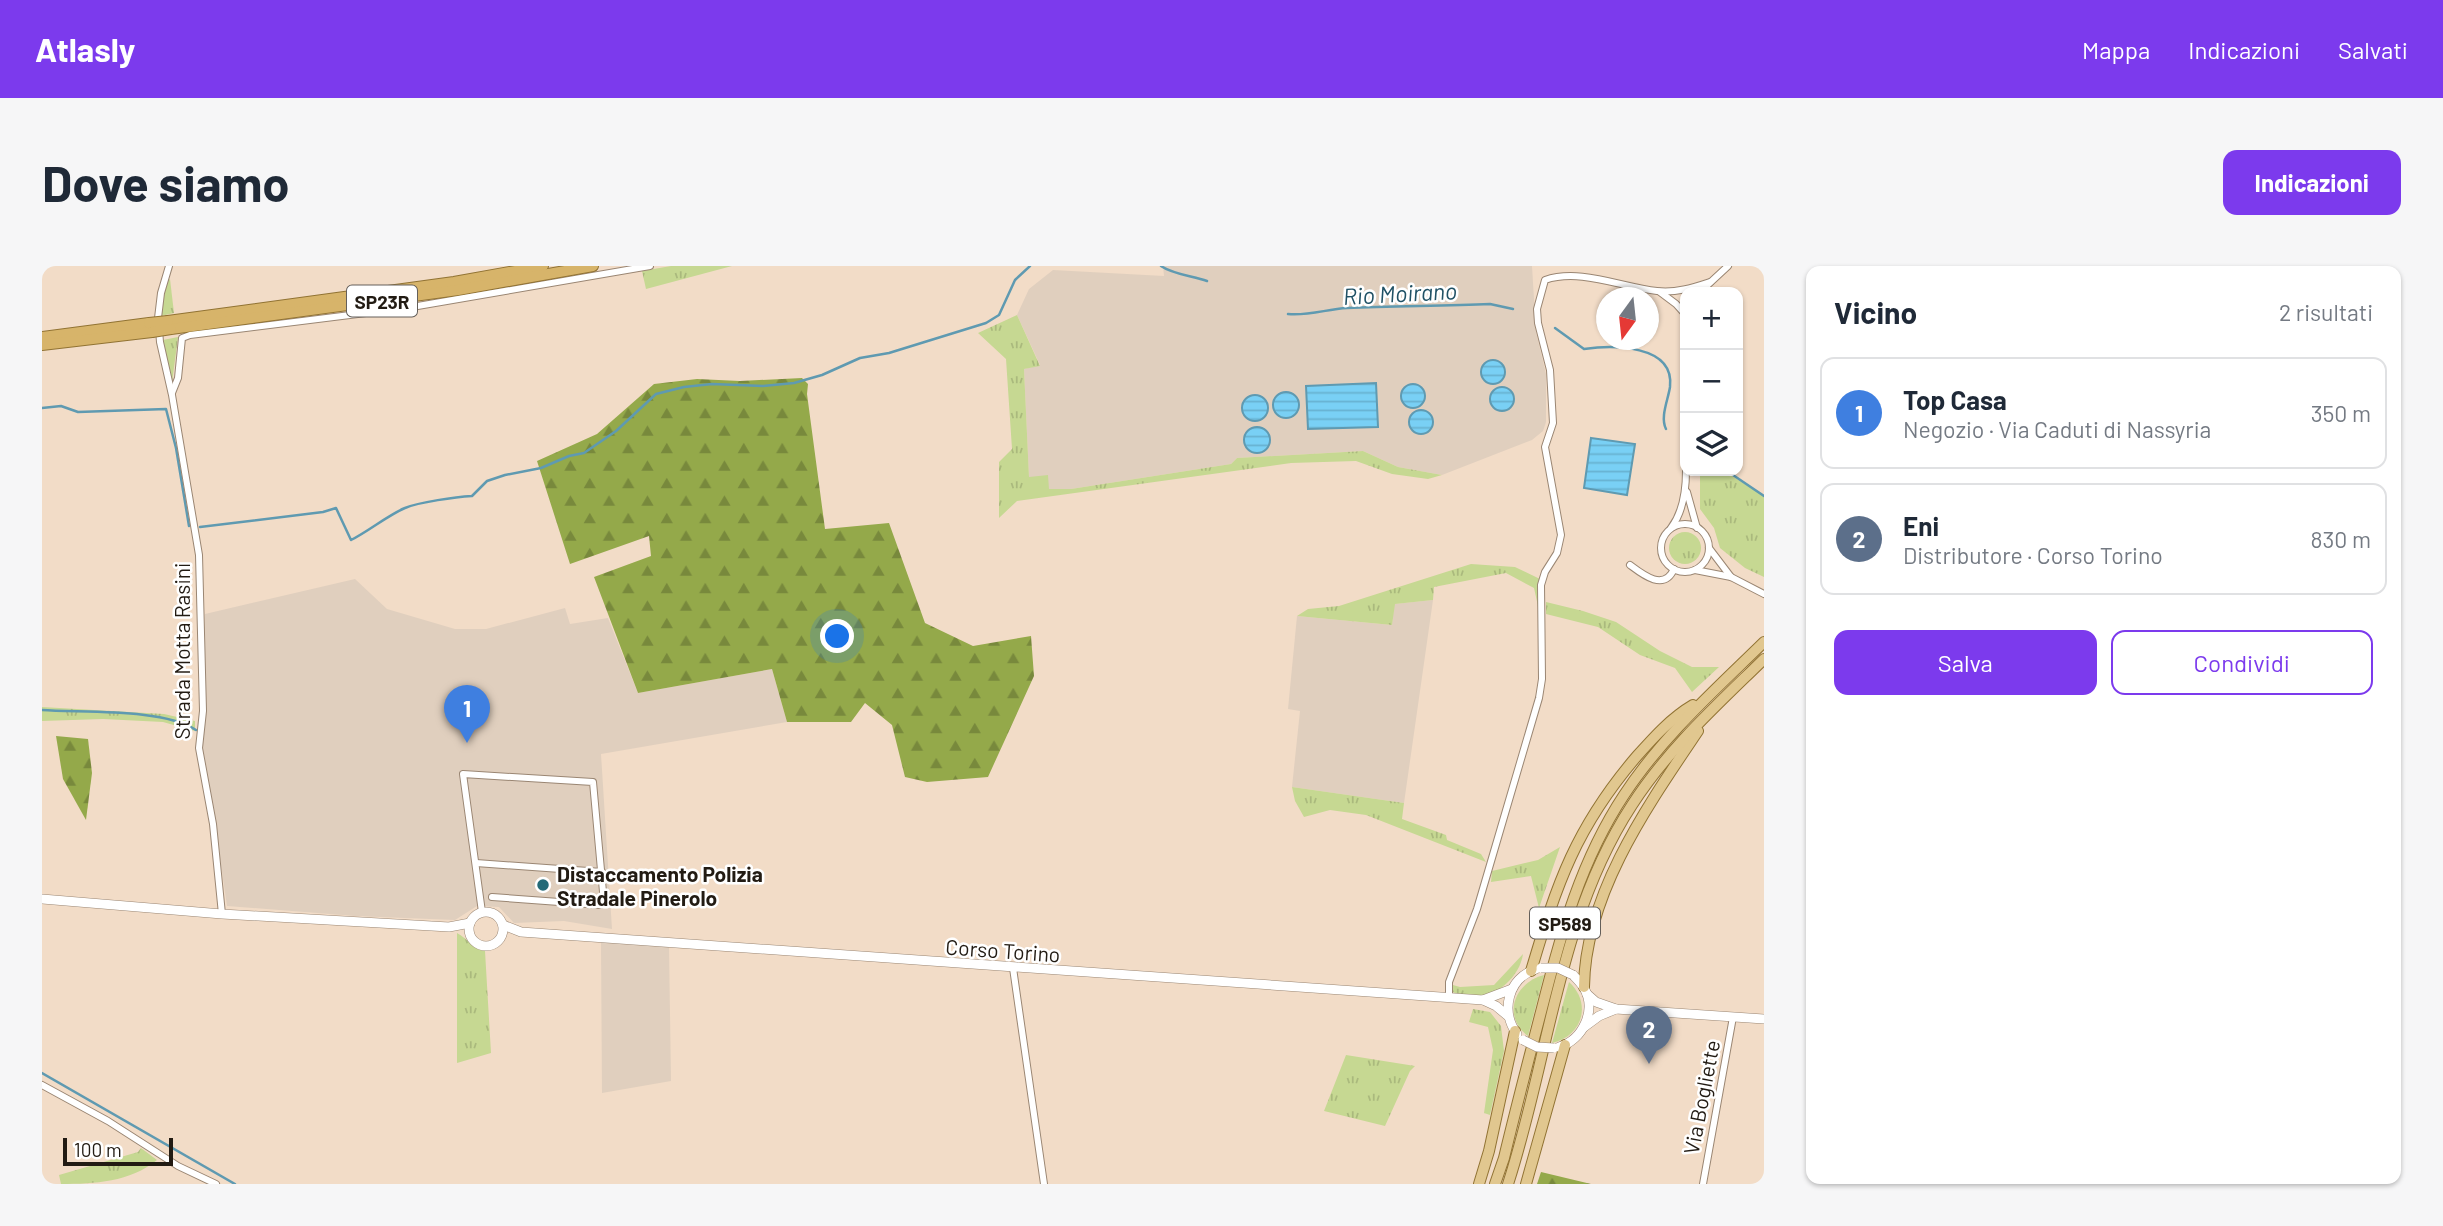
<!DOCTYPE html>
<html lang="it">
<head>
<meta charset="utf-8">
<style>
  :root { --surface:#fff; --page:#f6f6f7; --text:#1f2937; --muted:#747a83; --line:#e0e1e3; --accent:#7c3aed }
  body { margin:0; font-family:Barlow,sans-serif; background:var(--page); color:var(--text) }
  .controls { position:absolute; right:21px; top:21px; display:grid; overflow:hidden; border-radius:14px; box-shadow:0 2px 5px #0004 }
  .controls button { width:63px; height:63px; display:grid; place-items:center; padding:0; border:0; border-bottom:2px solid var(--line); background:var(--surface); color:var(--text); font:35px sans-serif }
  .compass { position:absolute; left:1554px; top:21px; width:63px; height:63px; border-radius:50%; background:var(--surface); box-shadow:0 2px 5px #0004; rotate:195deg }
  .scale { position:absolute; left:21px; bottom:18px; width:110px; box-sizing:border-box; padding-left:7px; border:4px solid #221b13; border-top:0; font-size:19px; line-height:24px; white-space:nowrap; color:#221b13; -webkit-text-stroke:5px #fff; paint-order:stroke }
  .you { position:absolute; left:796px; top:371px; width:24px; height:24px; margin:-18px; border:5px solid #fff; border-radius:50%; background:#1a73e8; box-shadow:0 0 0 10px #1a73e833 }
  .badge { display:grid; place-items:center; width:46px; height:46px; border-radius:50%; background:var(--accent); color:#fff; font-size:23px; font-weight:700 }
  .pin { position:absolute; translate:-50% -58px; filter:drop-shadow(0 2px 4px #0008) }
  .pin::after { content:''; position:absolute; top:37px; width:24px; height:21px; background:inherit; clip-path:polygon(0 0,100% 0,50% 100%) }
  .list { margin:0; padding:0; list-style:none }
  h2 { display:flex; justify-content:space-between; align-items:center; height:91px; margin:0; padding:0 28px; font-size:30px }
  h2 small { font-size:23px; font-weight:400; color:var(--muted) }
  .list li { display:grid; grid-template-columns:46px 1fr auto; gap:21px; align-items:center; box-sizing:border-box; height:112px; margin:0 14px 14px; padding:0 14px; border:2px solid var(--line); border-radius:14px }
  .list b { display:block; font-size:26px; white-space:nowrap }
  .list p { margin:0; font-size:23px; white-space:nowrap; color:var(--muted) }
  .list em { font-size:23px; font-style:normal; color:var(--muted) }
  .actions { display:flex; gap:14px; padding:21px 28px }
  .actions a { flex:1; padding:16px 0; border:2px solid var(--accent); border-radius:14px; text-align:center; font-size:24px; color:var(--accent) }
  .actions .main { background:var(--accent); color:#fff }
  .icon { flex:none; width:38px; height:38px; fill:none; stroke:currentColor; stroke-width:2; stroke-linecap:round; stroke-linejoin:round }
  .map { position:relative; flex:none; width:1722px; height:918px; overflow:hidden; border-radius:14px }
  header { display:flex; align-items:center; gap:42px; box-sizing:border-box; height:98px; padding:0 35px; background:var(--accent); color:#fff }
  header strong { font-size:33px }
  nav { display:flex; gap:38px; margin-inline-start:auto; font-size:24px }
  .intro { display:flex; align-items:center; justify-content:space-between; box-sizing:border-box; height:168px; padding:0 42px }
  h1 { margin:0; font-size:49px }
  .button { padding:18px 32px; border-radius:14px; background:var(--accent); color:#fff; font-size:24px; font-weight:700 }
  main { display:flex; gap:42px; padding:0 42px }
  aside { flex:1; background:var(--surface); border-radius:14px; box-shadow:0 2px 5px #0004 }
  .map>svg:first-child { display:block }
</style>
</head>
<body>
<header>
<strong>Atlasly</strong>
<nav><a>Mappa</a><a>Indicazioni</a><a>Salvati</a></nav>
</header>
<div class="intro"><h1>Dove siamo</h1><a class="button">Indicazioni</a></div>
<main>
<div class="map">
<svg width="1722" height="918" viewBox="0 0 1722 918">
  <defs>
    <pattern id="grass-tufts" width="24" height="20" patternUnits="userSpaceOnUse" patternTransform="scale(1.75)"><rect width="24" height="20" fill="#c6d892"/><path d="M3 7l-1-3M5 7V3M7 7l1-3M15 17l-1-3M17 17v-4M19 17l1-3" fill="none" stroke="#aab97d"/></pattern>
    <pattern id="forest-firs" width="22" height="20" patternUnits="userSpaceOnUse" patternTransform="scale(1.75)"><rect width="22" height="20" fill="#94a94a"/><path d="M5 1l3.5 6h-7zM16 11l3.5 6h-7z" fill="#78893c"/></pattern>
    <pattern id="water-rules" width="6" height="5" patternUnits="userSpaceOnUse" patternTransform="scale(1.75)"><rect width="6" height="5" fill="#79d0f5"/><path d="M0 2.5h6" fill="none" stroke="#68b2d1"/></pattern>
  </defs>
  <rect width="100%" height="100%" fill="#f2dcc7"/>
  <!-- commercial -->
  <g fill="#e0cfbe">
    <path d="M1121,0h369l4,66 10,42v48l-3,9 -11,9 -90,35 -44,-8 -35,-16 -126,7 -6,6 -160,25h-22l-20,-11 -5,-109 16,-4 -23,-50 12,-26 24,-19 111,6z"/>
    <path d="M313,313l32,30 68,20h31l79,-21 5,16 38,-6 30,75 134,-24 15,53 -186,32 11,175 -48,-8 -50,2 -15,-16 -22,-1 -22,14 -100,-4 -128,-10 -18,-122 -8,-34 4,-136z"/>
    <path d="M1391,334l-29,203 -112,-16 8,-76 -12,-2 9,-93 95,9 2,-21z"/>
    <path d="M559,675l68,6 2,134 -69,12z"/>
  </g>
  <!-- grass -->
  <g fill="url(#grass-tufts)">
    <path d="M629,0h61l-86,23 -4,-18z"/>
    <path d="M128,13l4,34 -13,3 5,-34z"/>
    <path d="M975,49l23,51 -16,3 5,108 19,-2 1,14h22l160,-25 6,-6 126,-7 35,16 44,8 -14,4 -36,-5 -36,-13 -65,2 -274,38 -18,17v-56l13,-13 -6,-90 -28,-26z"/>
    <path d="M136,71l-6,46 -3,-5 -6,-38z"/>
    <path d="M1658,205h24l40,25v81l-19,-9 -25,-20 -6,-20 -14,-19z"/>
    <circle cx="1643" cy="282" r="16"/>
    <path d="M1429,298l44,3 25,12 -2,27 -4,-18 -28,-15 -72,14 -1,13 -38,4 -3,21 -95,-9 11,-7 31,-3z"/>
    <path d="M1504,336l37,9 33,11 44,29 32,16h27l-27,25 -17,-24 -35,-13 -42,-28 -52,-13z"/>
    <path d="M0,441l122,7 31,7v10l-32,-9 -60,-3 -61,2z"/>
    <path d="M1250,521l112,16 -2,16 44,16 1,5 34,14 5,8 -120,-47 -36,-5 -26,7 -9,-16z"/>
    <path d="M1518,581l-21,61 -8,-32 -40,6 1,-11 46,-11z"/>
    <path d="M415,667c12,7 13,13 28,18l6,102 -34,10z"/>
    <path d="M1481,688c-4,29 -41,55 -70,38v-7l7,2 34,-2z"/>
    <path d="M1502,709l-16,61c-27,-20 -13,-54 16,-61z"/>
    <path d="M1527,716c23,21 14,54 -17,61z"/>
    <path d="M1431,743l17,3 11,14 3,25 -14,64 -6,-2 9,-63 -5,-23 -19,-5z"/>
    <path d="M1304,789l69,11 -5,5 -25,55 -61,-15z"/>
    <path d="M99,882l16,12c-27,22 -62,24 -96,24l-2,-9 79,-23z"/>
  </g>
  <!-- forest -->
  <g fill="url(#forest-firs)">
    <path d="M760,112l6,6 -1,10 18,135 64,-6 36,100 48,23 58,-10 3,40 -46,101 -61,5 -22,-5 -13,-52 -27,-22 -14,19h-64l-15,-53 -134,24 -44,-116 57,-21 -2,-20 -79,28 -33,-103 60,-27 57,-50 43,-5 43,2z"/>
    <path d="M14,470l32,3 4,34 -6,47 -23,-41z"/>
    <path d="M1499,906l50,12h-54z"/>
  </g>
  <!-- water -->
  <g fill="url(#water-rules)" stroke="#5f9ab1" stroke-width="2">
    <circle cx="1451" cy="106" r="12"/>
    <path d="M1334,117l2,44 -70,2 -2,-43z"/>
    <circle cx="1371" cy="130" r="12"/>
    <circle cx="1460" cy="133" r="12"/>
    <circle cx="1244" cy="139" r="13"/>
    <circle cx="1213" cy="142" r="13"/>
    <circle cx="1379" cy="156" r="12"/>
    <circle cx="1215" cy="174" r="13"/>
    <path d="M1549,172l44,6 -8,51 -43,-7z"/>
  </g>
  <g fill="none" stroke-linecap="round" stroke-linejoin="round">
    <!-- stream -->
    <g stroke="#5f9ab1" stroke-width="2.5">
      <path d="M1119,0c11,8 31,10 46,15"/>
      <path d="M1246,48c21,2 39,-5 59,-6 48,-2 96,-2 143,-4l23,5"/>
      <path d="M1513,62l29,21c28,-4 91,-5 86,38 -2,13 -10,30 -4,42"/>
      <path d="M0,142l19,-2 17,6 88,-3 10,39 13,78"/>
      <path d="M1685,205l37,25"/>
      <path d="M158,261l123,-15 13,-4 15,32c18,-9 37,-25 54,-32 14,-6 51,-11 67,-12l15,-15 18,-6 36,-7 28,-12 15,-3 32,-22 40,-37 28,-7 28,-3 51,2 31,-3 28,-8 38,-17 29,-5 97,-30 13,-8 16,-35 15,-14"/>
      <path d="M0,444c40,3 121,-2 154,20"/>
      <path d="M0,807l193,111"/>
    </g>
    <!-- minor casing -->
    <g stroke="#9a8673" stroke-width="8">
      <g id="minor">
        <path d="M127,0l-8,27 -3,25 2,24 12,53 27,160 4,156 -4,37 14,76 9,90"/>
        <path d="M1618,26l16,12 9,10"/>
        <path d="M1658,26l28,-26"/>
        <path d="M130,127l6,-15 4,-40 8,-3 216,-27 244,-42"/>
        <path d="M1645,226l10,36"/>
        <circle cx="1643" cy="282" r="24"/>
        <path d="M1629,262c12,-16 15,-37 15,-57"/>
        <path d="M1667,282l22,29"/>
        <path d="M1588,299c12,9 34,27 44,4"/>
        <path d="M1653,304l36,7 33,17"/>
        <path d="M434,597l126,9"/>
        <path d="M440,646l-19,-138 130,8 11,121 -4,2 -108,-8"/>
        <path d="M971,702l31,216"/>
        <path d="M1407,732v-16l28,-73 62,-211 3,-19 -1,-94 4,-13 12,-19 4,-18 -16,-88 8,-24 -3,-53 -12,-47 -1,-14 8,-29c35,-12 76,7 112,11 19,2 35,-3 53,-9"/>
        <path d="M0,819l66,36 70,45 38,18"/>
        <path d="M1661,918l30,-167"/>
      </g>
    </g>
    <!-- secondary casing -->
    <g stroke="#9a8673" stroke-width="10">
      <g id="secondary">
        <path d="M0,633l180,15 227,13 21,-4"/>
        <circle cx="444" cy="663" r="17"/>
        <path d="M461,659l18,7 962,68 13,6 12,10"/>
        <path d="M1545,728l9,8 20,7 148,10"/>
        <path d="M1441,734l29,-11"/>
        <path d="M1542,761l15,-11 17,-7"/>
        <path d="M1475,768c-17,-23 -9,-56 19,-65"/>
        <path d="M1517,781c24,-7 38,-37 25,-59 -3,-5 -7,-9 -11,-13"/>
      </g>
    </g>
    <!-- primary casing -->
    <g stroke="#917333" stroke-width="12">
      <g id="primary">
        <path d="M1489,705c26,-88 45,-144 106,-215 17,-19 34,-38 56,-51"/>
        <path d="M1542,721c1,-93 64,-182 114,-256"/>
        <path d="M1437,918l10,-33 26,-120"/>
        <path d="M1453,918l9,-26c12,-50 25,-100 38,-150 19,-75 39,-148 82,-213 38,-58 91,-105 140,-153"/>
        <path d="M1466,918c41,-126 50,-266 124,-379 36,-56 85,-100 132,-146"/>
        <path d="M1484,918l39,-139"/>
      </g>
    </g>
    <!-- trunk casing -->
    <g stroke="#917333" stroke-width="12">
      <g id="trunk">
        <path d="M126,55l286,-39 89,-16"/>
        <path d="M129,63l287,-39 135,-24"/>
        <path d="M0,71l107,-14"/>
        <path d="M0,79l110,-13"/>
      </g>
    </g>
    <!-- minor -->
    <use href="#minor" stroke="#fff" stroke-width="6"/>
    <!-- secondary -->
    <use href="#secondary" stroke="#fff" stroke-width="9"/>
    <!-- primary -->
    <use href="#primary" stroke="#e1c78f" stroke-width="10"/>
    <!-- trunk -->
    <use href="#trunk" stroke="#d7b46a" stroke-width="10"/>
    <!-- secondary-bridge casing -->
    <g stroke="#9a8673" stroke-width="10" stroke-linecap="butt">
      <g id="secondary-bridge">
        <path d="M1499,702h17l15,7"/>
        <path d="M1481,774l14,7 17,1"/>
      </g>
    </g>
    <!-- trunk-bridge casing -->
    <g stroke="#917333" stroke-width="12" stroke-linecap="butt">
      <g id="trunk-bridge">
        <path d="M107,57l19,-2"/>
        <path d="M110,66l19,-3"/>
      </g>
    </g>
    <!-- secondary-bridge -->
    <use href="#secondary-bridge" stroke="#fff" stroke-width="9"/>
    <!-- trunk-bridge -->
    <use href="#trunk-bridge" stroke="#d7b46a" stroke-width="10"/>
  </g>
  <!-- markers -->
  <circle fill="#236a78" stroke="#fff" stroke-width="2.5" cx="501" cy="619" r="7"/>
  <g text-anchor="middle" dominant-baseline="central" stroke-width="5" stroke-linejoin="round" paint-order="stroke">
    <!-- shield labels -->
    <g fill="#fff" stroke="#645f5a" stroke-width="2">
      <rect x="305" y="19.5" width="70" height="31" rx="5"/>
      <rect x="1488" y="641.5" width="70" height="31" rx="5"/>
    </g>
    <g font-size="19" font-weight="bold" fill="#221b13">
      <text x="340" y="35">SP23R</text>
      <text x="1523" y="657">SP589</text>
    </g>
    <!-- street labels -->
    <g font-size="21" fill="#221b13" stroke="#fff">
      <text transform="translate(139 385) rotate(-90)">Strada Motta Rasini</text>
      <text transform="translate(961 684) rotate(4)">Corso Torino</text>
      <text transform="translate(1659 831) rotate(-79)">Via Bogliette</text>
    </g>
    <!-- poi labels -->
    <g font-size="21" font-weight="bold" fill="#221b13" stroke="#fff" text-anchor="start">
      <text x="515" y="607">Distaccamento Polizia<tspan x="515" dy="24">Stradale Pinerolo</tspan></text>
    </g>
    <!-- water labels -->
    <g font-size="23" font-style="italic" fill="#205165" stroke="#fff">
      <text transform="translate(1358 27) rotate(-3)">Rio Moirano</text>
    </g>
  </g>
</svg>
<div class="controls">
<button>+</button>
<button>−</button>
<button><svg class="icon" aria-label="layers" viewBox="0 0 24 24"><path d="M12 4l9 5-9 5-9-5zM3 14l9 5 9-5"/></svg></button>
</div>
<svg class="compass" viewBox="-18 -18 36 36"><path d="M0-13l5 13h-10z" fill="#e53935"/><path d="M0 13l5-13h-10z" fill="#747a83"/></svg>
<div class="scale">100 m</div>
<div class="you"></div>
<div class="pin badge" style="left:425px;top:477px;background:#3f7fe0">1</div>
<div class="pin badge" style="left:1607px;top:798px;background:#5c6f8a">2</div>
</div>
<aside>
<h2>Vicino<small>2 risultati</small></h2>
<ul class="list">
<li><span class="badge" style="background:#3f7fe0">1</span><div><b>Top Casa</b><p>Negozio · Via Caduti di Nassyria</p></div><em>350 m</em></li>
<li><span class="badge" style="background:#5c6f8a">2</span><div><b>Eni</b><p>Distributore · Corso Torino</p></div><em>830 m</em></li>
</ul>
<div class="actions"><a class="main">Salva</a><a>Condividi</a></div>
</aside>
</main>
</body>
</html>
